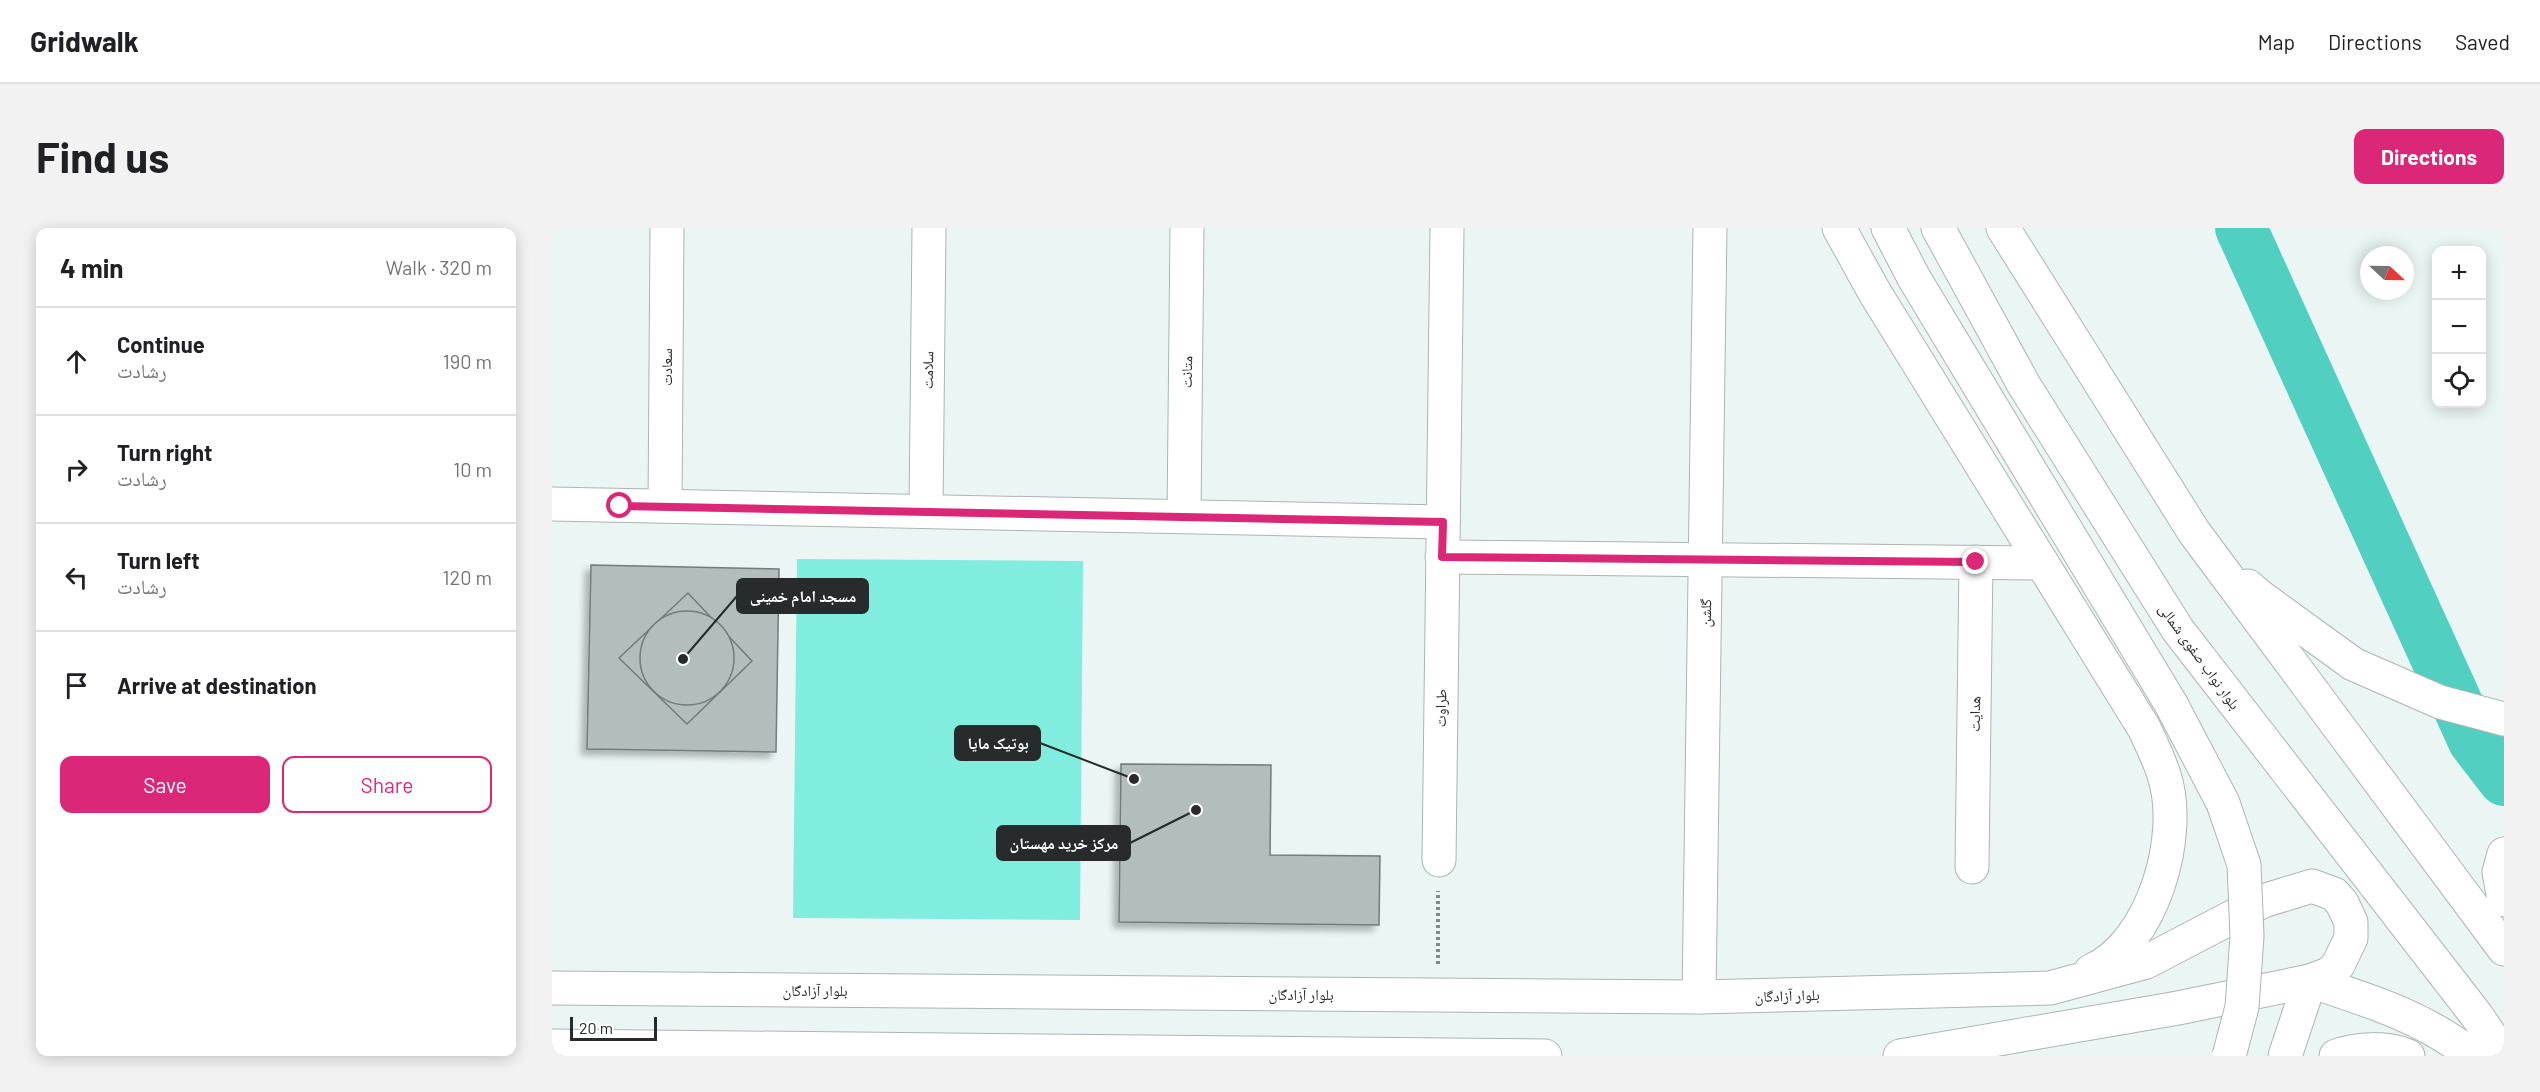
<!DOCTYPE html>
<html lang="en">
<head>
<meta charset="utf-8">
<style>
  :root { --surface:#fff; --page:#f2f2f2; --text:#202124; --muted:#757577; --line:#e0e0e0; --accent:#db2777 }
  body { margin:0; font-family:Barlow,"Noto Naskh Arabic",sans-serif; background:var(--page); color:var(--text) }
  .controls { position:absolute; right:18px; top:18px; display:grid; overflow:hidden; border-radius:12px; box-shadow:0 3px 15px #0003 }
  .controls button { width:54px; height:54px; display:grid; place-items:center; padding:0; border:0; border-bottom:2px solid var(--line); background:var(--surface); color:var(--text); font:30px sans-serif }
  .compass { position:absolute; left:1808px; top:18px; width:54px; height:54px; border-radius:50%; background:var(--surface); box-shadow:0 3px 15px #0003; rotate:112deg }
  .scale { position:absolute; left:18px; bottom:15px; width:87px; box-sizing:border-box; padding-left:6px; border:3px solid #282b2b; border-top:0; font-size:16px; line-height:21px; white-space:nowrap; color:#282b2b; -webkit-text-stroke:4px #fff; paint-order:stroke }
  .stop { position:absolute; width:18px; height:18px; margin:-14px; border:4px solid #db2777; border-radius:50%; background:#fff }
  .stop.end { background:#db2777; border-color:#fff; box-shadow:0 2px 6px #0008 }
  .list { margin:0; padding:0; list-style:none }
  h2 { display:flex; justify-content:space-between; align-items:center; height:78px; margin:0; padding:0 24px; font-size:26px }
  h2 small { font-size:20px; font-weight:400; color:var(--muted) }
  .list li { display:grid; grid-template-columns:39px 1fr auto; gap:18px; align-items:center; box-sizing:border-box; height:108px; padding:0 24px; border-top:2px solid var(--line) }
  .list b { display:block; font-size:22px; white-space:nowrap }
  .list p { margin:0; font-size:20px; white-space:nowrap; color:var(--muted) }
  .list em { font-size:20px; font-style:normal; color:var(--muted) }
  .actions { display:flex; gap:12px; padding:18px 24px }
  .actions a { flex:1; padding:14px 0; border:2px solid var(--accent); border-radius:12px; text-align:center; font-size:21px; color:var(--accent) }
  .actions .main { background:var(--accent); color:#fff }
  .icon { flex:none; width:33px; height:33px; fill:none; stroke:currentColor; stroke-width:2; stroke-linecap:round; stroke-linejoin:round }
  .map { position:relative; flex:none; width:1952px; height:828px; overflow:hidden; border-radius:12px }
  header { display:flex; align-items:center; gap:36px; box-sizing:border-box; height:84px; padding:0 30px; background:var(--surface); border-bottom:2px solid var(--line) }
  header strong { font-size:28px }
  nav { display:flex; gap:33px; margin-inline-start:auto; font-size:21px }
  .intro { display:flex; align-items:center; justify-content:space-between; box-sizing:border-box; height:144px; padding:0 36px }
  h1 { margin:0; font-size:42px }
  .button { padding:15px 27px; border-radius:12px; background:var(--accent); color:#fff; font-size:21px; font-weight:700 }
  main { display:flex; gap:36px; padding:0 36px }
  aside { flex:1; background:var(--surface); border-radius:12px; box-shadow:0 3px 15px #0003 }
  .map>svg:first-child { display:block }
</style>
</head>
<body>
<header>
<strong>Gridwalk</strong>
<nav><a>Map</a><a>Directions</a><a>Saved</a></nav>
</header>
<div class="intro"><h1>Find us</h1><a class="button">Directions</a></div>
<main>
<aside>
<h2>4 min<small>Walk · 320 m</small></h2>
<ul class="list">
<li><svg class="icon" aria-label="ahead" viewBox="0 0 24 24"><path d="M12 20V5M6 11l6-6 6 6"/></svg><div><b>Continue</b><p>رشادت</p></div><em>190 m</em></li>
<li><svg class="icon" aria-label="right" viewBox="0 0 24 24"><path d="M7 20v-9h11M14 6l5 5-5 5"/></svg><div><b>Turn right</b><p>رشادت</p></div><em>10 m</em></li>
<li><svg class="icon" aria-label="left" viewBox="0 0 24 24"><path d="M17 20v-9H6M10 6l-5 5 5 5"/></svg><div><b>Turn left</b><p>رشادت</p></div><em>120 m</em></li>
<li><svg class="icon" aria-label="arrive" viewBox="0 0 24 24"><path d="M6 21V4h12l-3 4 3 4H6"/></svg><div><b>Arrive at destination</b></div></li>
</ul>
<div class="actions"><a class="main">Save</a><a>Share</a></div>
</aside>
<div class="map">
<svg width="1952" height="828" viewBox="0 0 1952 828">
  <defs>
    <filter id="shadow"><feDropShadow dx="-5.5" dy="5.5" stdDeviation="3" flood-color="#0004"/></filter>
  </defs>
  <rect width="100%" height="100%" fill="#ebf5f4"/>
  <!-- green -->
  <g fill="#80eddf">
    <path d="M245,331l286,2 -3,359 -287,-2z"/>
    <path d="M1905,482l47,13v57l-30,-39z"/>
  </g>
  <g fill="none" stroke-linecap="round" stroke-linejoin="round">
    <!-- river -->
    <path stroke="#51d0c2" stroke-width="52" d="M1689,0l233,513 30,39"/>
  </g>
  <!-- building -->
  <g fill="#b3bdbb" stroke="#747c7b" stroke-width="1.5" filter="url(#shadow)">
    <path d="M39,337l188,4 -3,183 -189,-3z"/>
    <path d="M136,365l64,68 -65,63 -68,-66z"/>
    <circle cx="135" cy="430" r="47"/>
    <path d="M569,536l150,1 -1,90 110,1 -1,69 -260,-3z"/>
  </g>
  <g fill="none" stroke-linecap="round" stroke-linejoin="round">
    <!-- street casing -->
    <g stroke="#abb5b3" stroke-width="35">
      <g id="street">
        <path d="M0,276l891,18"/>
        <path d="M113,278l2,-278"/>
        <path d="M374,283l3,-283"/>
        <path d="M632,288l3,-288"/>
        <path d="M890,329l600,6"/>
        <path d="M887,632l8,-632"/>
        <path d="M1420,639l4,-305"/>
        <path d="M1147,769l11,-769"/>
      </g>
    </g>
    <!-- secondary casing -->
    <g stroke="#abb5b3" stroke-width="35">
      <g id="secondary">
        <path d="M1287,0l36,65 269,435c7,15 15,31 20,47 20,60 -11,169 -73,196"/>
        <path d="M0,760l1147,9 351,-9 96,-26 117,-61 49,-15 22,8 8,9 9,19v16l-13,27 -9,9 -19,7 -132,27 -278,48"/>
        <path d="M0,818l993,10"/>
      </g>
    </g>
    <!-- primary casing -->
    <g stroke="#abb5b3" stroke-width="35">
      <g id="primary">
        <path d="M1336,0l26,50 257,426 52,99"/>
        <path d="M1386,0l86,157 154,245 299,386 27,40"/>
        <path d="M1451,0l191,304 310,417"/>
        <path d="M1696,358l10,9 95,69 87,38 64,17"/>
        <path d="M1952,626l-5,18 5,28"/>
        <path d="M1733,828l25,-75c57,19 115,36 162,75"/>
        <path d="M1784,828c21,-8 52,-9 72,0"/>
      </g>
    </g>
    <!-- path -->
    <path stroke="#828988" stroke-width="4" stroke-dasharray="3 3" stroke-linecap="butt" d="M886,736v-73"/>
    <!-- street -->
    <use href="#street" stroke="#fff" stroke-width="33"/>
    <!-- secondary -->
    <use href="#secondary" stroke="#fff" stroke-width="33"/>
    <!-- primary -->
    <use href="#primary" stroke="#fff" stroke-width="33"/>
    <!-- primary-bridge casing -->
    <g stroke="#abb5b3" stroke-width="35" stroke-linecap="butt">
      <path id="primary-bridge" d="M1671,575l21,62 3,71 -5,71 -13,49"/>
    </g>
    <!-- primary-bridge -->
    <use href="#primary-bridge" stroke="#fff" stroke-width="33"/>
  </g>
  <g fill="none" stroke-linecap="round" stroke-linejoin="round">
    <!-- route -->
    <path stroke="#db2777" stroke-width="8" d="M68,278l823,16 -1,35 534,5"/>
  </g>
  <g text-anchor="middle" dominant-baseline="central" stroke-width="4.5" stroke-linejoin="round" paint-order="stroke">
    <!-- street labels -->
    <g font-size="15" fill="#282b2b" stroke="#fff">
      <text transform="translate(114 139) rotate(-90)">سعادت</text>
      <text transform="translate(375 142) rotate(-89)">سلامت</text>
      <text transform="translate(634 144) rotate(-89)">متانت</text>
      <text transform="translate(1153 385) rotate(-89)">گلشن</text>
      <text transform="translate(1648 428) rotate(54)">بلوار نواب صفوی شمالی</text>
      <text transform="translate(888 480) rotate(-89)">طراوت</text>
      <text transform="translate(1422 486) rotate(-89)">هدایت</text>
      <text x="263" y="762">بلوار آزادگان</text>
      <text x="749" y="766">بلوار آزادگان</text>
      <text transform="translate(1235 767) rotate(-2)">بلوار آزادگان</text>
    </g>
  </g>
  <!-- callouts -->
  <path fill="none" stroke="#282b2b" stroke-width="2" d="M131 431L185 368M582 551L488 515M644 582L578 615"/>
  <g fill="#282b2b" stroke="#fff" stroke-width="2">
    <circle cx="131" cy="431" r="6"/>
    <circle cx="582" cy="551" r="6"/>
    <circle cx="644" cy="582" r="6"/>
  </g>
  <g fill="#282b2b" stroke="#282b2b" stroke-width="2">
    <rect x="185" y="351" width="131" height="34" rx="6"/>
    <rect x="403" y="498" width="85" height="34" rx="6"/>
    <rect x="445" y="598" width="133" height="34" rx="6"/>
  </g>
  <g font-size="16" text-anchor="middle" font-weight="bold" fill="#fff">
    <text x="251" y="374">مسجد امام خمینی</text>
    <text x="446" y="521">بوتیک مایا</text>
    <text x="512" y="621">مرکز خرید مهستان</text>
  </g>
</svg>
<div class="controls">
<button>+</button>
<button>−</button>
<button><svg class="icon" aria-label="locate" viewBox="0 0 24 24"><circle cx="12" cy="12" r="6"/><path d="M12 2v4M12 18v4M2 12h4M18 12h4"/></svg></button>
</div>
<svg class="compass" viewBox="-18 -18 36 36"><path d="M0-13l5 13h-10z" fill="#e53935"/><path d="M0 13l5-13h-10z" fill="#757577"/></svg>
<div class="scale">20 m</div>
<div class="stop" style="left:68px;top:278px"></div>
<div class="stop end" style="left:1424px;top:334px"></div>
</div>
</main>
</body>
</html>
